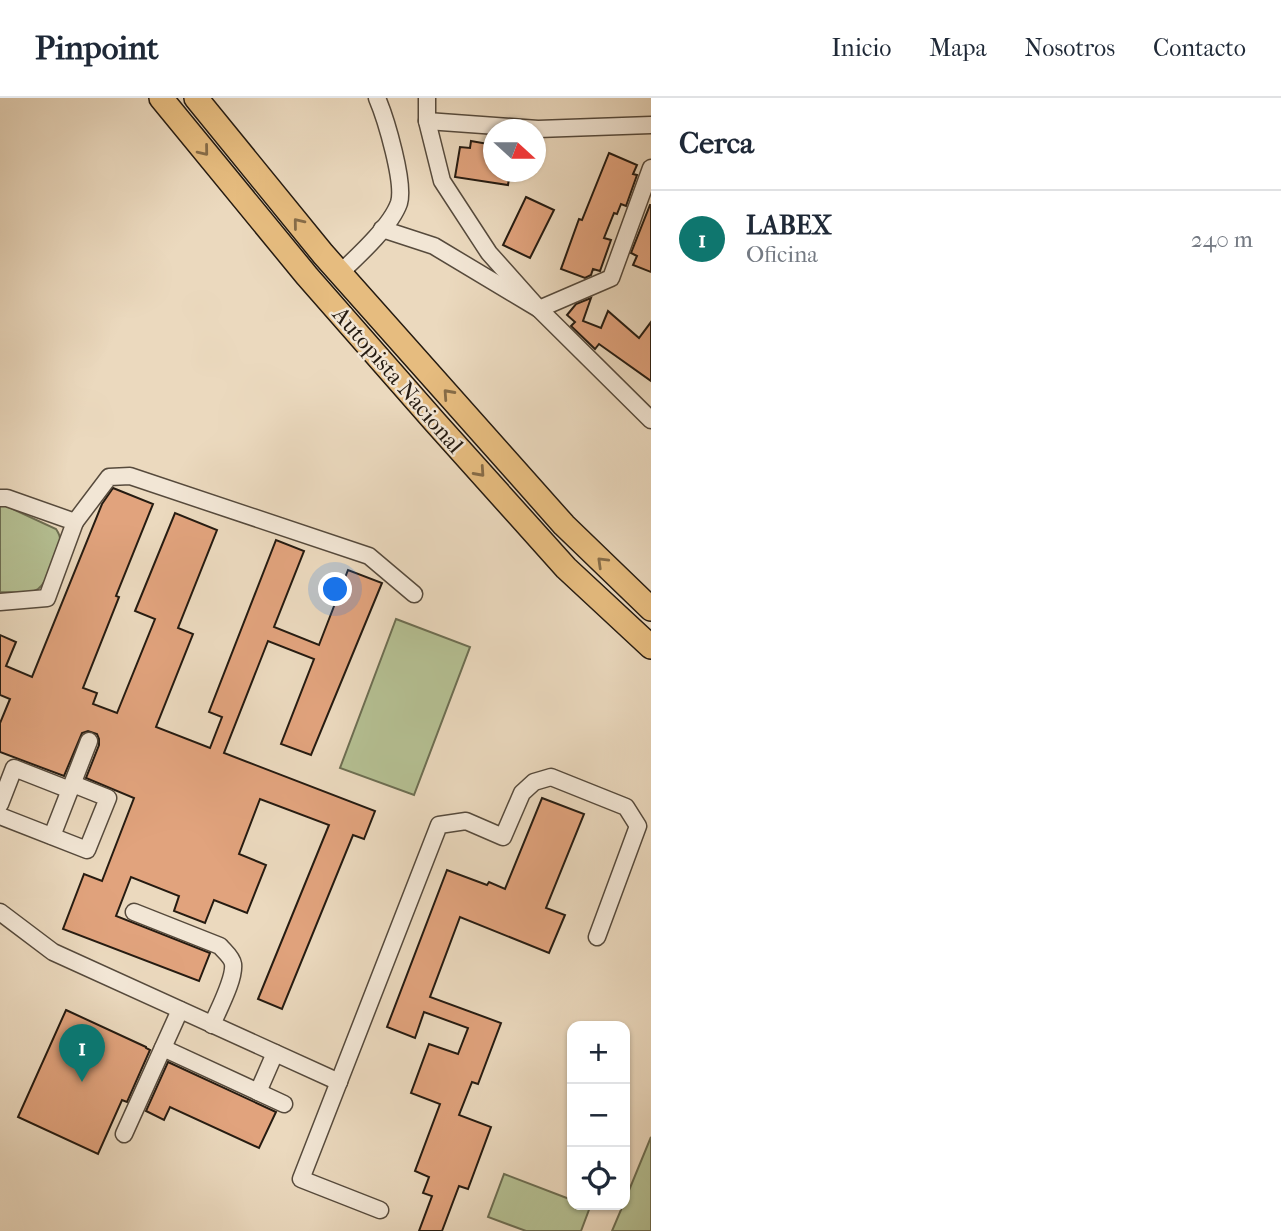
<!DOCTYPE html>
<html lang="es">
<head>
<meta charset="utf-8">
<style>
  :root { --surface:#fff; --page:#f6f6f7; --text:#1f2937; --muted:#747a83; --line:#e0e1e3; --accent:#0f766e }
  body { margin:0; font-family:"IM FELL French Canon",serif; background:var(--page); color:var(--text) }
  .controls { position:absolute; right:21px; bottom:21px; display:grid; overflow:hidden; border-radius:14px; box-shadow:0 2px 5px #0004 }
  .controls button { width:63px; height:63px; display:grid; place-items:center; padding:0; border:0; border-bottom:2px solid var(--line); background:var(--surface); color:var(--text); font:35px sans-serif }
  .compass { position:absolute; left:483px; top:21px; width:63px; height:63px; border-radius:50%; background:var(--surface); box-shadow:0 2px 5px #0004; rotate:111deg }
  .you { position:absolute; left:336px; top:492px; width:24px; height:24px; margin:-18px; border:5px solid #fff; border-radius:50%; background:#1a73e8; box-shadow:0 0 0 10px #1a73e833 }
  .badge { display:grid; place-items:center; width:46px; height:46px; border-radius:50%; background:var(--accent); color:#fff; font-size:23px; font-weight:700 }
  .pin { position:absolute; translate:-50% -58px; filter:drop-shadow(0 2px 4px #0008) }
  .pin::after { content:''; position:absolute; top:37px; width:24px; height:21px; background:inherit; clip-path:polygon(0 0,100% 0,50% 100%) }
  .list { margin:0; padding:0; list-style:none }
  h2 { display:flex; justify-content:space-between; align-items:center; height:91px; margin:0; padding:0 28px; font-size:30px }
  h2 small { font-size:23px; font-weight:400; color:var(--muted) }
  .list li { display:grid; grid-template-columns:46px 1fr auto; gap:21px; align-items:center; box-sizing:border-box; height:98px; padding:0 28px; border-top:2px solid var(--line) }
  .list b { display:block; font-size:26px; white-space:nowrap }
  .list p { margin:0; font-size:23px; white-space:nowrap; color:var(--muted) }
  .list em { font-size:23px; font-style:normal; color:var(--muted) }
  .icon { flex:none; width:38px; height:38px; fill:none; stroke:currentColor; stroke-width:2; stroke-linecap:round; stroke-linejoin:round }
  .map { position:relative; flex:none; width:651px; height:1133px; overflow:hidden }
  header { display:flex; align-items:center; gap:42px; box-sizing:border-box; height:98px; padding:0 35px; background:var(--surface); border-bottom:2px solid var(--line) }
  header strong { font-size:33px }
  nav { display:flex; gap:38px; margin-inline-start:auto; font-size:24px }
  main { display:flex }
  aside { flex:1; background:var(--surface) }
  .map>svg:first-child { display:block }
</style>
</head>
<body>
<header>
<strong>Pinpoint</strong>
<nav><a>Inicio</a><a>Mapa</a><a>Nosotros</a><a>Contacto</a></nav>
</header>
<main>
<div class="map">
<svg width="651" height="1133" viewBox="0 0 651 1133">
  <rect width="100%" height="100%" fill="#ebd9be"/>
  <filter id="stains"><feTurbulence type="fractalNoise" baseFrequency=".00286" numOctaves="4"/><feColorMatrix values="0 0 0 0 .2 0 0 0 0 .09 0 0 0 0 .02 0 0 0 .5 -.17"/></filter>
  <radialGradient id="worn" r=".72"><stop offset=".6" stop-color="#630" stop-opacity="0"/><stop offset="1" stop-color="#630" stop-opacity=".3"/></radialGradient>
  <!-- green -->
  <g fill="#b5c093" stroke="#6d6e52" stroke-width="2">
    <path d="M4,407l52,24c2,3 4,6 4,10 1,10 -13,44 -22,50 -9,6 -27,3 -38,3v-86z"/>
    <path d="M396,521l74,28 -56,148 -74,-27z"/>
    <path d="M651,1039v94h-39l11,-26h2v-5z"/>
    <path d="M504,1076l68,26v5h13l5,2 -9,24h-55l-38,-14z"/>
  </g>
  <!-- building -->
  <g fill="#e1a37d" stroke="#251b11" stroke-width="2">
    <path d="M471,43l23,4v27h16l-2,13 -53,-8 5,-30 10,1z"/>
    <path d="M609,55l28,12 -4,9 4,1 -11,31 -5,-2 -4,10 -3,-1 -10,25 7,2 -11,31 -7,-2 -2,6 -6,3 -24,-9 18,-50 3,1z"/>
    <path d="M526,99l28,13 -24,48 -27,-13z"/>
    <path d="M650,107h1v67l-18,-7 4,-9 -6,-3z"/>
    <path d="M591,200l-8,23 18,7 7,-17 31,27 12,-16v59l-52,-37 -4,5 -24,-23 4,-4 -8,-7 9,-11z"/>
    <path d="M113,390l40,16 -37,92 3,1 -36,91 14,5 -4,11 24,9 38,-94 -20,-8 40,-98 42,17 -39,98 15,6 -37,93 54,21 12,-31 -13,-5 67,-172 28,11 -30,76 45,18 29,-75 34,13 -71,172 -30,-11 33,-85 -46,-18 -44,112 151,58 -11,28 -11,-4 -71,174 -24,-10 71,-174 -69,-26 -21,55 27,11 -19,48 -33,-13 -9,23 -31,-12 5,-15 -48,-19 -15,39 94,37 -11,28 -136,-52 21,-55 18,7 32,-83 -48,-20 13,-33v-6l-2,-5 -9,-3 -6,2 -18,43 -64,-24v-29l10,-24 -10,-4v-60l16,7 -10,24 26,11 70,-173z"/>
    <path d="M542,700l42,16 -38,94 19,7 -16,38 -89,-36 -30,80 71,26 -23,61 -6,-2 -13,33 32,12 -23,62 -9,-3 -17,45h-23l13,-35 -9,-3 6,-16 -14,-6 25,-67 -29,-11 18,-49 29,10 10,-26 -44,-16 -9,26 -28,-11 60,-157 40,15 2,-3 16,7z"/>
    <path d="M66,912l80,37v1l4,2 -23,52 -5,-2 -24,54 -80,-37z"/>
    <path d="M168,964l108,50 -17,36 -89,-41 -6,13 -18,-9z"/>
  </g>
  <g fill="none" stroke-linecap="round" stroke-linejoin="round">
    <!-- minor casing -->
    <g stroke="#564a3c" stroke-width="19">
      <g id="minor">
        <path d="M427,0v23l15,60 47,72 50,56 112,111"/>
        <path d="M427,23l111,8 113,-4"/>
        <path d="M382,131l52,17 105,63 72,-31 40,-110"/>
        <path d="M340,175c18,-17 51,-47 59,-70 6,-20 -13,-84 -22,-105"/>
        <path d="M0,400h7l68,24 -28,76 -47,4"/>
        <path d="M75,424l34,-45 21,-1 239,80 45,38"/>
        <path d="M0,706l14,-36 56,22"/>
        <path d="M0,718l87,34 21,-52 -35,-14"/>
        <path d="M52,738l37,-95"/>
        <path d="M0,814l53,40 286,130"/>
        <path d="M134,814l86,34c4,5 12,11 13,18 2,15 -15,46 -21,61"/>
        <path d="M163,950l121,56"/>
        <path d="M258,994l17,-39"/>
        <path d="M124,1036l56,-124"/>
        <path d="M380,1112l-79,-31 138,-354 27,-4 37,16 19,-44 12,-11 17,-5 75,30 12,19 -41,111"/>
      </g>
    </g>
    <!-- highway casing -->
    <g stroke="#251b11" stroke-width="26">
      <g id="highway">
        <path d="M161,0l146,178 128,146 131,146 85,79"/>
        <path d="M196,0l127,156 241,271 87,84"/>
      </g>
    </g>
    <!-- minor -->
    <use href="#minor" stroke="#f2e6d5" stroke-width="16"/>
    <!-- highway -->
    <use href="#highway" stroke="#e6bc7f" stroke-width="23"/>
  </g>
  <!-- one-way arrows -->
  <defs><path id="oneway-chevron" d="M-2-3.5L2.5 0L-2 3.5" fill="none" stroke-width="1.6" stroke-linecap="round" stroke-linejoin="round" transform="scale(1.75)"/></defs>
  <g stroke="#866c48">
    <use href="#oneway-chevron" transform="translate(204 53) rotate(51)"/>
    <use href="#oneway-chevron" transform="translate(298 125) rotate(-129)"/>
    <use href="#oneway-chevron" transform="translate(448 296) rotate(-132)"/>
    <use href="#oneway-chevron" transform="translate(480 374) rotate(48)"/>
    <use href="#oneway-chevron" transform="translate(602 464) rotate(-136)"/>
  </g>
  <g text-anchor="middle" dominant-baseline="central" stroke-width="5" stroke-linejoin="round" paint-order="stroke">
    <!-- street labels -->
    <g font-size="23" fill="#251b11" stroke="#f2e6d5">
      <text transform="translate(398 282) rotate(49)">Autopista Nacional</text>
    </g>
  </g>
  <rect width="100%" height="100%" filter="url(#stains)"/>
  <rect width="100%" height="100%" fill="url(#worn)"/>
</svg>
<div class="controls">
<button>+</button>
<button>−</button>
<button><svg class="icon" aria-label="locate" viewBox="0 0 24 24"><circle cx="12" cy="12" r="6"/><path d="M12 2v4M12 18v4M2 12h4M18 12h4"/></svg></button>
</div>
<svg class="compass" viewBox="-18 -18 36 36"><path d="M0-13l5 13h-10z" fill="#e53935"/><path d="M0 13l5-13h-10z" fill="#747a83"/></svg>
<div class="you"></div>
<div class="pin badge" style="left:82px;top:984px">1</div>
</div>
<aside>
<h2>Cerca<small></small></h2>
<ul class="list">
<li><span class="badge">1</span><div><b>LABEX</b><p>Oficina</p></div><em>240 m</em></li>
</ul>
</aside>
</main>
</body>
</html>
